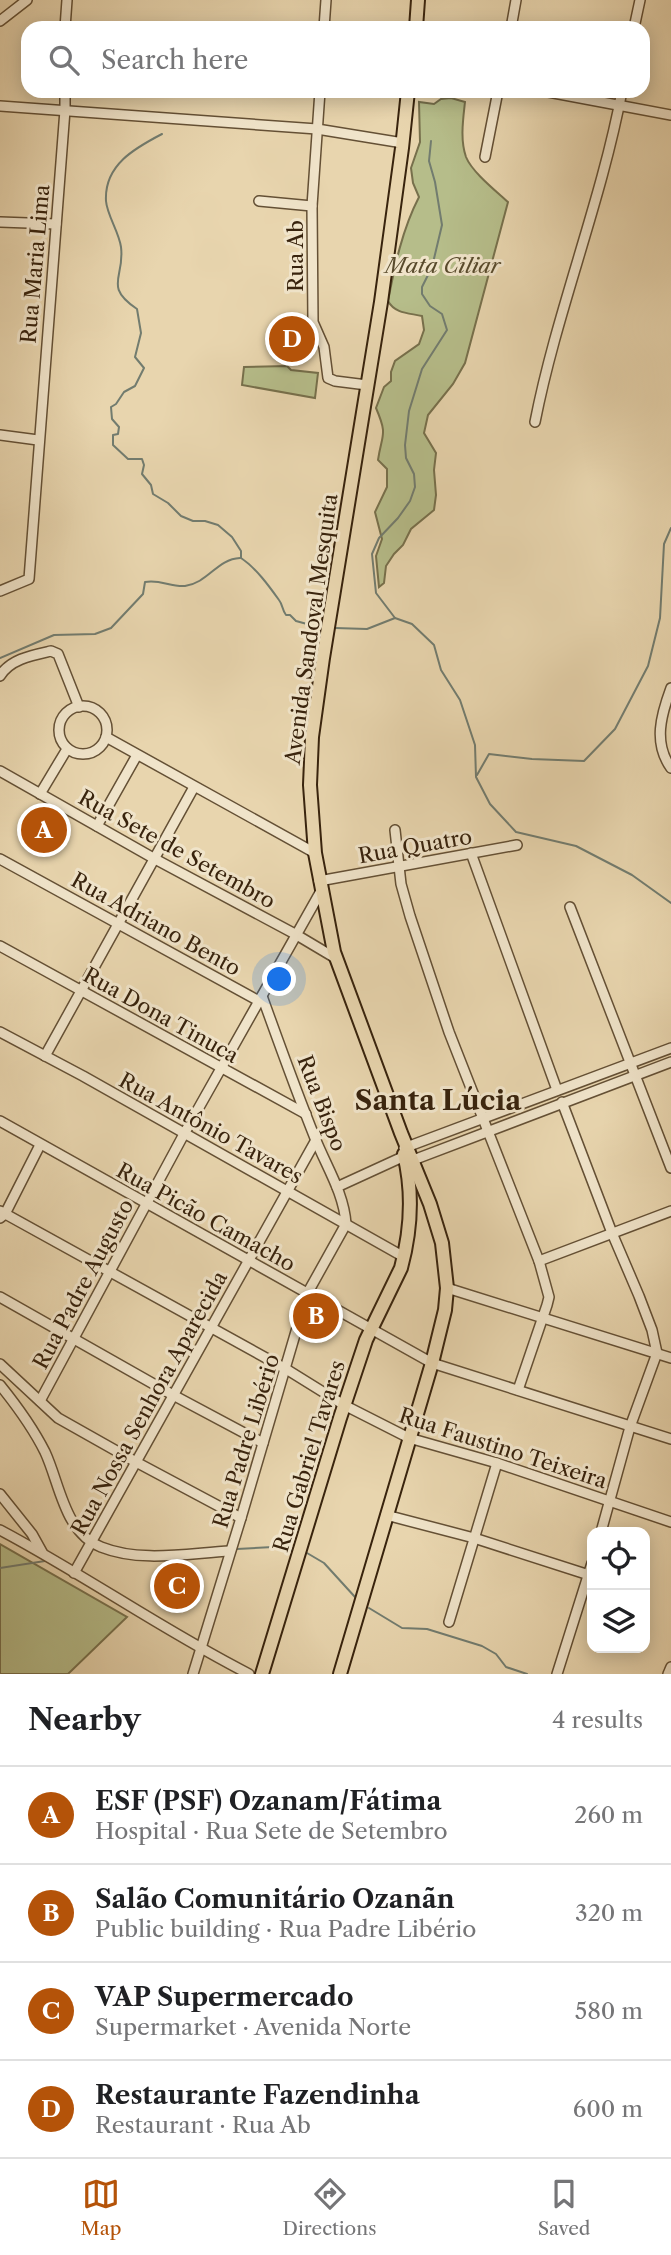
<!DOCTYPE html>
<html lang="en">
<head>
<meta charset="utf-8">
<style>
  :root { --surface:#fff; --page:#f6f6f6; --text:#202124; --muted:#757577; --line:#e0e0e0; --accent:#b45309 }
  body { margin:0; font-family:"Libre Caslon Text",serif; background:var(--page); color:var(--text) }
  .controls { position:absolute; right:21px; bottom:21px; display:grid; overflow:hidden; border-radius:14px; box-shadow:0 4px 18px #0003 }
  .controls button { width:63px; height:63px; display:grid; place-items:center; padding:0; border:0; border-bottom:2px solid var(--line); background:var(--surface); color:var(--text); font:35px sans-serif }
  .you { position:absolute; left:280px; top:980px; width:24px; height:24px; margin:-18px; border:5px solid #fff; border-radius:50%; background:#1a73e8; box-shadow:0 0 0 10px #1a73e833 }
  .badge { display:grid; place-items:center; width:46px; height:46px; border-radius:50%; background:var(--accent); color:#fff; font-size:23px; font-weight:700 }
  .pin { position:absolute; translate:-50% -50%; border:4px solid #fff; box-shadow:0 2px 7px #0006 }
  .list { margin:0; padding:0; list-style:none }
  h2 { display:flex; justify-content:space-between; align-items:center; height:91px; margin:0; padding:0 28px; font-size:30px }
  h2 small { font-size:23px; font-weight:400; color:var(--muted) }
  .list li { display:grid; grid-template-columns:46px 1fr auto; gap:21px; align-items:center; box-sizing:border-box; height:98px; padding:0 28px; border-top:2px solid var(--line) }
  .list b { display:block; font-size:26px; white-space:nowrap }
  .list p { margin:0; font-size:23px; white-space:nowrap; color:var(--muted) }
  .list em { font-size:23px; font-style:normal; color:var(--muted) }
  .icon { flex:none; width:38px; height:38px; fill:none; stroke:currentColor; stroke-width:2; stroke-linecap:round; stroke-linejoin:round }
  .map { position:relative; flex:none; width:671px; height:1674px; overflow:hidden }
  .search { position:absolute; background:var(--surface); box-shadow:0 4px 18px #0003; left:21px; right:21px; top:21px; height:77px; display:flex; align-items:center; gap:18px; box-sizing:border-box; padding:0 24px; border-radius:21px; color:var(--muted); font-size:26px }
  .sheet { height:483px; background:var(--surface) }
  nav { display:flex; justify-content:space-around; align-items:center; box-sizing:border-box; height:98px; border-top:2px solid var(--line); background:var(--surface); font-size:19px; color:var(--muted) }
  nav a { display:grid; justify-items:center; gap:4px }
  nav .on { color:var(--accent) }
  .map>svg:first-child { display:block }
</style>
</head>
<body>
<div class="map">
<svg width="671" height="1674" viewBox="0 0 671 1674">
  <rect width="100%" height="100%" fill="#e8d5ae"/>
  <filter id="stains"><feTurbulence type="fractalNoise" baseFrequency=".00286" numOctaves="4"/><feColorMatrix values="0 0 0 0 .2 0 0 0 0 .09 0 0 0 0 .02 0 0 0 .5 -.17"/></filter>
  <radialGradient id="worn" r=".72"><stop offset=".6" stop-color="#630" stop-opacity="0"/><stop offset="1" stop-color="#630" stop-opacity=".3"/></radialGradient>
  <!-- green -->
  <g fill="#b6bd8a" stroke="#77704c" stroke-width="2">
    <path d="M451,98l14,4c-2,18 -5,38 1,55 6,15 30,34 42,45l-43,161 -12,21 -25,31 -4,18 12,20 -2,17 2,25 -2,15 -23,19 -8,16 -9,9 -8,12 -2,17 -5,4 -3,-31 6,-17 -7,-27 12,-25v-18l-9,-9c4,-27 10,-24 -2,-52l8,-21 7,-6v-9l4,-11 24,-17 5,-14 -2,-14c-12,-3 -27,-2 -34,-15 7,-36 14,-71 31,-104l-6,-14 -2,-15 9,-26 -1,-40 15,2 7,-5z"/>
    <path d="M287,366l4,4 27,3 -3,25 -73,-13 2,-18z"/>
    <path d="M0,1544l127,73 -59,57h-68z"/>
  </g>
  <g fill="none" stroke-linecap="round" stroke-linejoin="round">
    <!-- stream -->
    <g stroke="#727c6f" stroke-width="2">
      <path d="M162,134c-27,14 -58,31 -56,67 1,14 13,31 15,46 4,31 -18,39 16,62l4,24 -6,24 9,11 -9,18 -11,6 -8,12 -5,3 1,12 7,8 -1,7 -5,1v10l15,14h14l2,6 -2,9 9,11 2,9 15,9 13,13 12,5h12l13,4 14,12 9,14v7c15,10 28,28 38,42 4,5 3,10 7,15h4l6,6 22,6"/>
      <path d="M395,618l-19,-25 -4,-39 7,-16 19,-20 12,-17 5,-14 -1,-13 -8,-16 -1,-13 4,-34 13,-42 25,-39 -5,-16 -12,-8 -8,-12v-7l10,-20 10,-42 -7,-43 -6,-21 2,-20"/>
      <path d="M335,628l32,1 28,-11 17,6 22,21 7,25 19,30 15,45 1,32 14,27 26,28 60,14 56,29 39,28"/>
      <path d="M0,658l54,-23 41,-1 16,-6 32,-34 2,-12c15,-3 25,5 40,4 23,-3 32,-27 55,-28"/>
      <path d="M477,775l12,-21 43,5 52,2 31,-32 33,-63 12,-48 4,-74 7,-16"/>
      <path d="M237,1549l36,-2 22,4"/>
      <path d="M307,1553l17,10 31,34"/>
      <path d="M0,1568l45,-7"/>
      <path d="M369,1608l33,20 25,1 55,17 14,8 10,13 21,7"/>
    </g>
    <!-- minor casing -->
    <g stroke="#645035" stroke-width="12">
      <g id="minor">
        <path d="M0,21l27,-21"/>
        <path d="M65,28l2,-28"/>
        <path d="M324,28l2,-28"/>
        <path d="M511,28l5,-28"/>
        <path d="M634,28l6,-28"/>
        <path d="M320,91l-8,115 1,116 11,25 4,31 7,3 32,4"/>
        <path d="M543,91l128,24"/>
        <path d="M0,106l317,23 86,14"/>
        <path d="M485,157l13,-66"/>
        <path d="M259,201l53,5"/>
        <path d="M0,222l56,2"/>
        <path d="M535,422c22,-112 66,-219 87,-331"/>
        <path d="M0,435l38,5"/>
        <path d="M0,591l29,-12 36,-469v-19"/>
        <path d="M0,676c10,-17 33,-21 51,-25l7,3 21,53"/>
        <path d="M671,688c-10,27 -18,55 0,80"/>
        <circle cx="83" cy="730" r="24"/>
        <path d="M106,737l209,116"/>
        <path d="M0,771l155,88 140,75 42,25"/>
        <path d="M40,794l27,-45"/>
        <path d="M97,826l40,-71"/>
        <path d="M395,830l6,54 9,32 39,116 90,229 10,36 -2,8 -29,85"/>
        <path d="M471,853l86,237"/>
        <path d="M0,859l259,142"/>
        <path d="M319,881l198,-36"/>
        <path d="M570,907l101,261"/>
        <path d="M0,946l306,168"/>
        <path d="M0,1032l83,44 321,181"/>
        <path d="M45,1056l149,-269"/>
        <path d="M562,1102l50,131 27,63 13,34 5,23 -27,74 -29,105"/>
        <path d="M0,1121l432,242 239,76"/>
        <path d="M404,1148l267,-100"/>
        <path d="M408,1162l263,-100"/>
        <path d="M337,1187l72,-33"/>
        <path d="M0,1211l286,158 58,36 65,33 88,25 174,59"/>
        <path d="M0,1218l5,-4 35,-69"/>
        <path d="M539,1261l132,-50"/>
        <path d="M447,1288l224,70"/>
        <path d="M0,1297l173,98 90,48"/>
        <path d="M0,1364l58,54 78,44 105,56"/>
        <path d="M0,1385c17,21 33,43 45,67 15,32 19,80 56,95 40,16 88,6 129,4"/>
        <path d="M40,1401l144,-267 137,-243"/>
        <path d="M0,1494l32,40 10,18"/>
        <path d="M386,1515l88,23 115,37"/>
        <path d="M0,1530c85,45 164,101 249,144"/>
        <path d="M74,1573l242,-433"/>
        <path d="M449,1622l48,-159"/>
        <path d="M193,1674l48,-156 66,-224 39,-70c-2,-31 -20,-58 -31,-86 -19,-47 -36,-95 -53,-142"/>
        <path d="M557,1674l35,-111"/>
        <path d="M668,1674l3,-7"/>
      </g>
    </g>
    <!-- major casing -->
    <g stroke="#38230d" stroke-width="16">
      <g id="major">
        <path d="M416,28l2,-28"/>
        <path d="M262,1674l78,-256 26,-78 35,-72c10,-37 12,-77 3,-114"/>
        <path d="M340,1674l92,-311 13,-53 2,-22 -5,-45 -12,-39 -29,-71 -67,-181 -19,-99 -5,-68 2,-48 11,-79 58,-356 21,-154 6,-57"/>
      </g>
    </g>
    <!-- minor -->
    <use href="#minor" stroke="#f0e4ca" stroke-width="9"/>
    <!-- major -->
    <use href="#major" stroke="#e8d5ae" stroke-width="12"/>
  </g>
  <g text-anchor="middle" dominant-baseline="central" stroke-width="6" stroke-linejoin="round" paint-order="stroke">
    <!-- street labels -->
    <g font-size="21" fill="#38230d" stroke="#f0e4ca">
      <text transform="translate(295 256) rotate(-90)">Rua Ab</text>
      <text transform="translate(35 264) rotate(-85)">Rua Maria Lima</text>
      <text transform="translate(311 629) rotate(-82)">Avenida Sandoval Mesquita</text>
      <text transform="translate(415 846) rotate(-10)">Rua Quatro</text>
      <text transform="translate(177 849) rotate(29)">Rua Sete de Setembro</text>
      <text transform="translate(156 924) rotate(29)">Rua Adriano Bento</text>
      <text transform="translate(161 1015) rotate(29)">Rua Dona Tinuca</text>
      <text transform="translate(322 1103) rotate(69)">Rua Bispo</text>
      <text transform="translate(211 1128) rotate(29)">Rua Antônio Tavares</text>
      <text transform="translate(206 1217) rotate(29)">Rua Picão Camacho</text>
      <text transform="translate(83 1284) rotate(-62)">Rua Padre Augusto</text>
      <text transform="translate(149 1403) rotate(-61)">Rua Nossa Senhora Aparecida</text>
      <text transform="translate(246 1441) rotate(-73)">Rua Padre Libério</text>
      <text transform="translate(503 1448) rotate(18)">Rua Faustino Teixeira</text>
      <text transform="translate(309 1456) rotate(-73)">Rua Gabriel Tavares</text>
    </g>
    <!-- park labels -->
    <g font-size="21" font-style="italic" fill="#584a2c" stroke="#f0e4ca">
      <text x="443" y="265">Mata Ciliar</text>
    </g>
    <!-- district labels -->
    <g font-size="28" font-weight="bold" fill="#38230d" stroke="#f0e4ca">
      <text x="438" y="1100">Santa Lúcia</text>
    </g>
  </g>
  <rect width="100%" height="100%" filter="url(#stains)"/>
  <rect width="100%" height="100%" fill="url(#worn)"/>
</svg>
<div class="controls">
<button><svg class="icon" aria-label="locate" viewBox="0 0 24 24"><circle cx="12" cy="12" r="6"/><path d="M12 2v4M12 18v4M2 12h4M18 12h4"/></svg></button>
<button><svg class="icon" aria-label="layers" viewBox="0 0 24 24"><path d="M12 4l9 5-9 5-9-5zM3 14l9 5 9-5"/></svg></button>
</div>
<div class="you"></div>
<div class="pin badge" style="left:44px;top:830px">A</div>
<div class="pin badge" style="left:316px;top:1316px">B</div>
<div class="pin badge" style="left:177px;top:1586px">C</div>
<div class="pin badge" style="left:292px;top:339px">D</div>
<div class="search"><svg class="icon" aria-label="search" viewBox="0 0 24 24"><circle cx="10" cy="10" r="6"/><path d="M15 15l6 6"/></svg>Search here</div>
</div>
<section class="sheet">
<h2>Nearby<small>4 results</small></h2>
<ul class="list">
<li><span class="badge">A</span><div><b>ESF (PSF) Ozanam/Fátima</b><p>Hospital · Rua Sete de Setembro</p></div><em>260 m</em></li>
<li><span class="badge">B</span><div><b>Salão Comunitário Ozanãn</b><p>Public building · Rua Padre Libério</p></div><em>320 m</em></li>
<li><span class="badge">C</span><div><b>VAP Supermercado</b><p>Supermarket · Avenida Norte</p></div><em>580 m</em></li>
<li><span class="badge">D</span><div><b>Restaurante Fazendinha</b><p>Restaurant · Rua Ab</p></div><em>600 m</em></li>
</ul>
</section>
<nav>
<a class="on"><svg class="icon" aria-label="map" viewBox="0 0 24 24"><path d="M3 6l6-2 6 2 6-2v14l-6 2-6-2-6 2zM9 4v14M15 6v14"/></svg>Map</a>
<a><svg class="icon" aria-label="directions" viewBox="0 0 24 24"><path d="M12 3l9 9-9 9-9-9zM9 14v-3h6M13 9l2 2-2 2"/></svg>Directions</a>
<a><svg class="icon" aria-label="saved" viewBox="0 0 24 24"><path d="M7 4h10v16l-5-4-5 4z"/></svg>Saved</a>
</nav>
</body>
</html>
